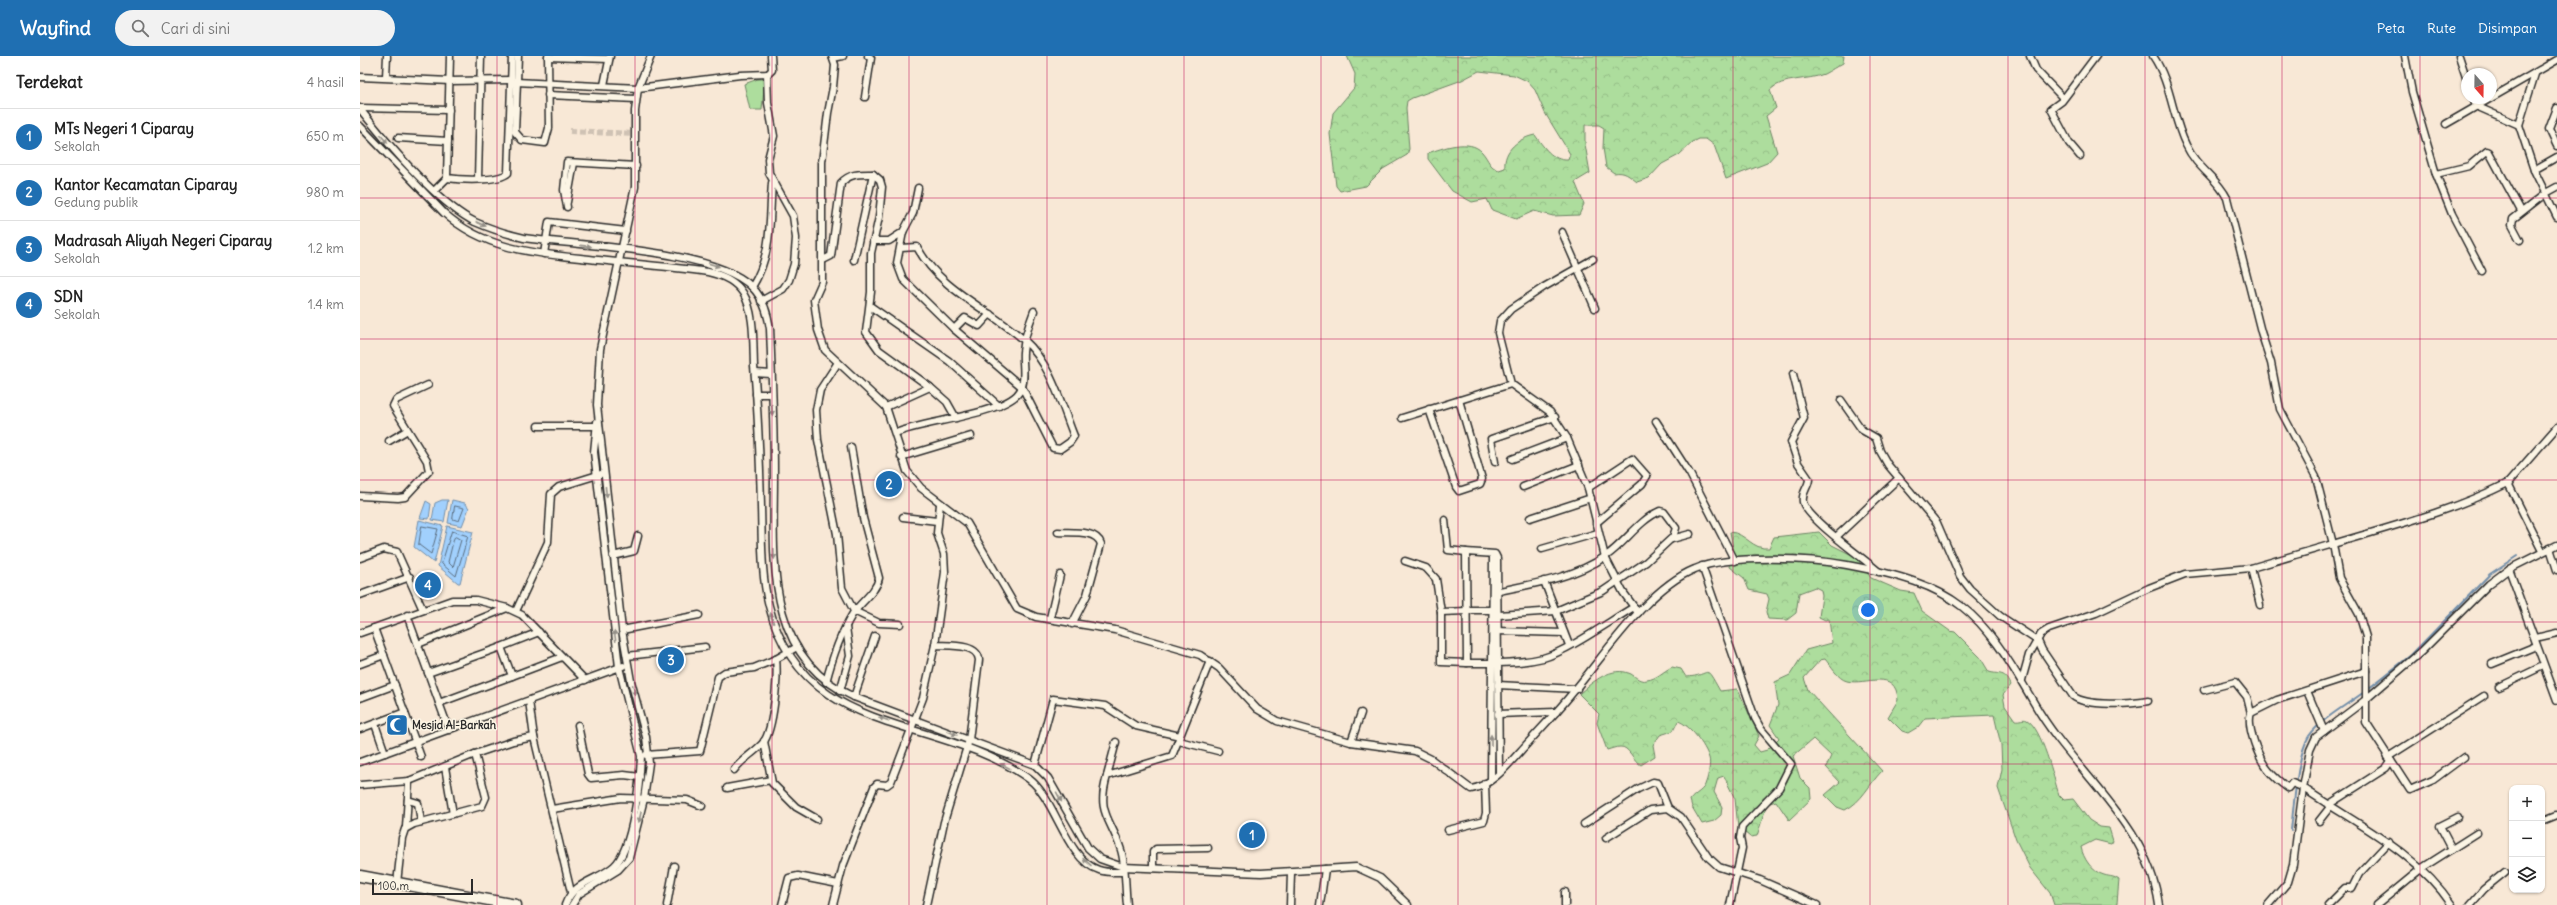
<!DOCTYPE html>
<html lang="id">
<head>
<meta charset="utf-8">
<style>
  :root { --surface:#fff; --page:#f2f2f2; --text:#222; --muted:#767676; --line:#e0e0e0; --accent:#1f6fb2 }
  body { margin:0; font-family:Delius,sans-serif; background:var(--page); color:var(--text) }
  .controls { position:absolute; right:12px; bottom:12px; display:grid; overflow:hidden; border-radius:8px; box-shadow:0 1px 3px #0004 }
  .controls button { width:36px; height:36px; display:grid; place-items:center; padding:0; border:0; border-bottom:1px solid var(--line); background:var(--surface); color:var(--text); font:20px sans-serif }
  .compass { position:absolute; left:2101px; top:12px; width:36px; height:36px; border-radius:50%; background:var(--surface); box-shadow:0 1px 3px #0004; rotate:160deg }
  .scale { position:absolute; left:12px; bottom:10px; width:101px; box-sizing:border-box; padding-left:4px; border:2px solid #2b2b2b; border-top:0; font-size:11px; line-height:14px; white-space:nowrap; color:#2b2b2b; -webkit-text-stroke:3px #fcf5e5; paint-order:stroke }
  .you { position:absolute; left:1508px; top:554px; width:14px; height:14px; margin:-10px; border:3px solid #fff; border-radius:50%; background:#1a73e8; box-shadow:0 0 0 6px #1a73e833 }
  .badge { display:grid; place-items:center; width:26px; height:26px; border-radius:50%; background:var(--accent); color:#fff; font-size:13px; font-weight:700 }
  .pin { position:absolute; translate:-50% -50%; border:2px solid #fff; box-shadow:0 1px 4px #0006 }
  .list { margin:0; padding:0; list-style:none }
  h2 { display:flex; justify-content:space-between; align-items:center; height:52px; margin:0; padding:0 16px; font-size:17px }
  h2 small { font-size:13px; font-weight:400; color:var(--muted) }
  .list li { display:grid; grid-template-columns:26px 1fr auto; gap:12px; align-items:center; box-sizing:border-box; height:56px; padding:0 16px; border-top:1px solid var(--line) }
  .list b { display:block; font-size:15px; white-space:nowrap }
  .list p { margin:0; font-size:13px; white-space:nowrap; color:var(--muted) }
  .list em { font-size:13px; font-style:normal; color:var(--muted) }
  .icon { flex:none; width:22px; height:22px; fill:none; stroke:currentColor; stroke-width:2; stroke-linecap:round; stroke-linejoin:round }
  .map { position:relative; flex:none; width:2197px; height:849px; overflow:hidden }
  header { display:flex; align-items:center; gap:24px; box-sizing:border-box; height:56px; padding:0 20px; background:var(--accent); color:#fff }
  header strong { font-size:19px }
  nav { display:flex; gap:22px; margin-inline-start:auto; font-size:14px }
  .search { width:280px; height:36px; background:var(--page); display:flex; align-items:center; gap:10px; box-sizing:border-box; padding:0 14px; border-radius:22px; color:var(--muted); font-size:15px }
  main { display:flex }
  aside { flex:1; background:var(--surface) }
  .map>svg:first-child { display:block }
</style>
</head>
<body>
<header>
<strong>Wayfind</strong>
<div class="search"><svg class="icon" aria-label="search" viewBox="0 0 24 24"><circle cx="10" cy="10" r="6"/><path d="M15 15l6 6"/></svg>Cari di sini</div>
<nav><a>Peta</a><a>Rute</a><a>Disimpan</a></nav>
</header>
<main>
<aside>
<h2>Terdekat<small>4 hasil</small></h2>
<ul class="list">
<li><span class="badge">1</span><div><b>MTs Negeri 1 Ciparay</b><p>Sekolah</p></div><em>650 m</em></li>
<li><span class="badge">2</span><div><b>Kantor Kecamatan Ciparay</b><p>Gedung publik</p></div><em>980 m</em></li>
<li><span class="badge">3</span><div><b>Madrasah Aliyah Negeri Ciparay</b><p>Sekolah</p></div><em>1.2 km</em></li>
<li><span class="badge">4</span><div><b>SDN</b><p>Sekolah</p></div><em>1.4 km</em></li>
</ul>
</aside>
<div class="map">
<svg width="2197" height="849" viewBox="0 0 2197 849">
  <defs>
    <pattern id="forest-crowns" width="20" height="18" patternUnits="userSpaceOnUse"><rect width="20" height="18" fill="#addd9d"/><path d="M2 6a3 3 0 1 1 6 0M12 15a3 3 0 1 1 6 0" fill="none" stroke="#95be87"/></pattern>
  </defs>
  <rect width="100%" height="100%" fill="#f8e8d6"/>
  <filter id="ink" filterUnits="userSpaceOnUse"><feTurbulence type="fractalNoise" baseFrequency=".025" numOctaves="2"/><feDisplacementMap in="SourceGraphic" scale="8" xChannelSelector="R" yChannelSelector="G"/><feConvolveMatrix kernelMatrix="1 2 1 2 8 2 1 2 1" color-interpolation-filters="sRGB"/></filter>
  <g filter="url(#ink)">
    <!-- green -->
    <path fill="#addd9d" stroke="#6c8464" d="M398,23h7l-3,31h-12l-6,-26z"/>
    <!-- forest -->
    <g fill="url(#forest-crowns)" stroke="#6c8464">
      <path d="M987,0h497l-1,7c-6,3 -13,8 -19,11 -17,7 -41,3 -54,16l6,18 -10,8 11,36 -10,11 -41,16 -12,-34 -8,-6h-7l-6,3 -14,13 -17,9 -13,14 -12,4c-8,-6 -12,-11 -23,-9l-8,-6 -3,-19 1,-20 -5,-3h-14v19l5,29 -15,9 9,22 -5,11 -26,1 -19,-5 -18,8 -24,-9 -5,-11 -15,3 -20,-11 -24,-32v-6c14,-5 42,-15 54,-1 7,8 7,15 17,18l6,-2c-2,-18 14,-30 30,-33 8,11 17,26 33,25l2,-6 -3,-5 -22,-36 -10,-23 -8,-9 -13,-6 -35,-4 -17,9 -50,18 -5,3 -1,7 3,41 -2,6 -24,14 -17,17 -26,5 -4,-5 -6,-52 3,-21 21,-25 1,-14z"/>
      <path d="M1370,476c16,1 22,18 39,16l5,-11 45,-5 13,13 24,12 15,21 30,13 13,2 8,18 28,20 5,1 25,25 9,15c11,3 16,-1 22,13l-8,10 2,11 10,14c5,1 8,-2 12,0 15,8 27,59 32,75l5,5 9,-1 16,21 11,7 9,1 4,13 -2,3 -16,-4 -14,7c2,11 11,25 23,28 7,2 10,1 15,5l-2,23 -2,2h-61l-4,-12 -20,-25 -14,-28 -18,-52 4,-19 -1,-24 -7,-30 -69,3 -7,9 -10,6 -6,-2 -14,-14 10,-17c-2,-33 -33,-14 -51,-19 -9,-2 -16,-15 -22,-22l-5,1 -16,18 4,12 74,81c-13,13 -20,31 -37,39l-8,-3 -12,-12 15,-13 -14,-15 5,-11 -18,-17 -20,17 7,22 10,10 1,11 -22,21 -13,-19 -9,3 -10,32 -7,1 -12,-10 -3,-28 -11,-23 -6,2 -4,14 8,15 -1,8 -7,6 -12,3 -10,-17 -2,-7c5,-7 14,-9 16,-18 2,-5 5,-19 3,-24 -4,-13 -19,-33 -31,-37l-5,10 -13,4 -7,10 2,11 -14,9c-8,-4 -12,-19 -21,-18 -5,0 -9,2 -13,3l-10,-27 2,-9 -20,-20c13,-12 33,-29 52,-20 5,3 9,8 16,6 10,-1 16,-9 25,-13l9,2 5,8c27,-1 17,-16 34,14l17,-2 2,3 20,44 -5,9 6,7 7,-2 12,-12 -9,-13 8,-20 -3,-23 15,-7 16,-25 26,-7 -3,-24 -4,1 -6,-3 3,-21 -1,-6 -6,-3 -16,6 -3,20 -9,7 -19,-1 -2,-7 3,-13 -2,-5 -18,-4 -5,-12 -14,-11 3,-19z"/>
    </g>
    <!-- water -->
    <g fill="#a1d0fd" stroke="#728ea9">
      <path d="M82,444h6l-4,22 -12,-2 3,-17z"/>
      <path d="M92,444l13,3 4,5 -7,18 -14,-3z"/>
      <path d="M66,445l5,3 -2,15 -9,-1z"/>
      <path d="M59,464l24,6 -9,37 -20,-16z"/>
      <path d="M87,470l26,6 -13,51h-2l-20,-17z"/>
    </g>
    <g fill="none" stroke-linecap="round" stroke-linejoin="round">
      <!-- shore -->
      <g stroke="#5a6d7f" stroke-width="1">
        <path d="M95,450l9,2 -5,13 -6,-2z"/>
        <path d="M62,470l16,3 -7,25 -12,-9z"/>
        <path d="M92,475l16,5 -12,40 -14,-12z"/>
        <path d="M96,481l5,3 -8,27 -5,-5 6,-24z"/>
      </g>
      <!-- stream -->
      <g stroke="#728ea9" stroke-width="2">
        <path d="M2008,633l43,-34 79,-81 27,-18"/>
        <path d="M1931,774c3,-24 6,-75 18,-94 13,-18 38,-31 55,-44"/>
      </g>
      <!-- street-tunnel -->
      <path stroke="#cfc2b4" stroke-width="6" stroke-dasharray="6 3" stroke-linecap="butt" d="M210,75l64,3"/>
      <!-- street casing -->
      <g stroke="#2b2b2b" stroke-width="9">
        <g id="street">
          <path d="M90,0l-3,122c13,2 51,4 61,-5l4,-117"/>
          <path d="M158,0l-3,76 7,8 23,3 4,-15 -1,-72"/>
          <path d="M472,0l3,9 -2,22 -5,26 -6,49v120l-8,18 4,30 7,20 61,57 21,64 14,17 46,35 50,86 19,8 79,13 85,25 19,13 38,41 20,12 74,21 64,9 16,8 40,30c22,-3 41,-29 55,-44 16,-18 33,-35 48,-54 32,-38 74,-103 121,-122 34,-15 115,-11 152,-4 110,20 133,44 187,138 39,69 114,119 125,202"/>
          <path d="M1670,0l6,14 27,28"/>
          <path d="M1793,0c18,26 19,61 33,89 11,24 31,32 41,53l34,134 10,31 9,46 36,68 17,67c60,-18 119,-33 175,-61l34,68"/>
          <path d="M2045,0l7,36 24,82 33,-8 18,-15 2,1 32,59"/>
          <path d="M2099,0l8,24"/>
          <path d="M188,1l61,2"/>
          <path d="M473,2l10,-2"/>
          <path d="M2175,18l-16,51 15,45 23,47"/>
          <path d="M0,21l90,4 61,-1"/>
          <path d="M26,21l1,-21"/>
          <path d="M156,26l122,6 13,-32"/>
          <path d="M244,29l6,-29"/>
          <path d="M188,39l88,4"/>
          <path d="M505,41l6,-39 -3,-2"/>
          <path d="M2113,42l3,8 43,19"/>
          <path d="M0,52l89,2"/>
          <path d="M2197,52l-8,21 8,17"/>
          <path d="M0,53c27,34 76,93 115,113 16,7 32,12 49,16 55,8 191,11 228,49 11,11 16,27 18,42 2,48 4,97 4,145 0,82 -11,183 80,223l181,68 13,13 40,70 12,11 23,8 138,6 95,-6 24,11 28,27"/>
          <path d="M2086,68l111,-64"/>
          <path d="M0,70l84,87c39,35 86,40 136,45 43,5 86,8 128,14 14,3 27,8 35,21 12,19 10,51 11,73 4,47 6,94 7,141 1,33 0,68 8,99 34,135 169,107 260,173 27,20 37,81 70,91 8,3 17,2 25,2"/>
          <path d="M38,82l50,3"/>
          <path d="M1720,100l-11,-13 -18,-34 11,-8 34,-45"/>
          <path d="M2174,114l23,-13"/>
          <path d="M2076,118l16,40 30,57"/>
          <path d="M118,123l3,-123"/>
          <path d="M75,134l12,-12"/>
          <path d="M207,146l7,-39"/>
          <path d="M207,151l-3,-17 3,-28 69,4"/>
          <path d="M543,176l10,-19 5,-25"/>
          <path d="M1202,176l33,76"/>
          <path d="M2160,184l-8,-15 1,-6 33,-26 11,-6"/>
          <path d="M513,185h16l14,-9 -6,31 6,16 51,50 68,58 31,61 7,1 10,-7 4,-6 -2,-5c-12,-31 -23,-69 -48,-91 -36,-32 -83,-49 -107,-93l-16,1"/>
          <path d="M184,198l5,-32 77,9"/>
          <path d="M1233,203l-49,28 -33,22 -11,12 -2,12 13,51 39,28 17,26 21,50 17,69 18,35 11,15"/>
          <path d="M463,204l8,-4 10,-73c9,-10 19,-9 32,-9l7,6 2,7 -3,30 -8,36v39l-5,40 13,18 51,37"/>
          <path d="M494,204l19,-86"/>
          <path d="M392,231c21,-34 17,-67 20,-104"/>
          <path d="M401,245l22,-12 6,-9 5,-16 2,-26 -3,-22 -24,-43 -1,-14 6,-23 -6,-33 -1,-29"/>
          <path d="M510,250l79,55 50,45"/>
          <path d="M594,273l11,-11 14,8 11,-12"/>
          <path d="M477,308l-17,26 -4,20 2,30 19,94 5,54 12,23 25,12 21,1"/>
          <path d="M395,317l16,1"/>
          <path d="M1433,318l11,44 -13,24 7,21 11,16c0,8 -8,13 -6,23 4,17 61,56 76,70"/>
          <path d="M396,338h15"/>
          <path d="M1481,344l21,30 14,8 4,13 8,14 49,58 23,53 10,13 30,27 38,25 4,9 31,46c13,11 59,8 75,5"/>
          <path d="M526,351l44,-20 17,15 9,16"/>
          <path d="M1069,353l27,78 3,4 21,-7 2,-5 -23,-79"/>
          <path d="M1042,362l109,-34"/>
          <path d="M1296,365l34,53 45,87"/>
          <path d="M178,370h60"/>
          <path d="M536,377c26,-12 115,-19 125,-44 5,-10 1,-26 2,-37 1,-14 6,-28 11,-41"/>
          <path d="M29,385l17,-10"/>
          <path d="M541,401l70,-21"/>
          <path d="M1152,403l55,-21"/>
          <path d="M1135,406l-4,-23 64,-22"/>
          <path d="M2148,427l49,-56"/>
          <path d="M1163,431l56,-22"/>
          <path d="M1228,432l44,-29 15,17 -5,8 -46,39"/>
          <path d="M0,440l38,2 7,-1 24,-26 -2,-10 -34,-55 3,-6 32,-15"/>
          <path d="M543,461l34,4"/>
          <path d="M1170,462l61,-20"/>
          <path d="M1085,464l3,30 18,2"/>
          <path d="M698,476c13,1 38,-3 43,12l-14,51 -15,29"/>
          <path d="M1476,481l63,-59"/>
          <path d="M1312,483l18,-5"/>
          <path d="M2190,492l7,22"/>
          <path d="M1182,493l56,-16"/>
          <path d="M253,500l21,-5 4,-15"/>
          <path d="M0,502l24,-9 13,3 26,58"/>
          <path d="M1045,505l21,7 10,11 5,33v50l26,1"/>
          <path d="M1342,510l53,152 6,11 30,35 -12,24 -37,39 -2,11 2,10 -12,57"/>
          <path d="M1891,512l9,37"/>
          <path d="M2149,513l48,131"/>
          <path d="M1184,525l25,64"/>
          <path d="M1139,535c35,-7 77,-14 107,-35 19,-13 33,-36 54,-45l4,1 12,16 -3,9 -27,25 -43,29 -47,20 -57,4"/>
          <path d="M0,539l50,-18"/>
          <path d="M1107,554h26"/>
          <path d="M156,555l32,-69 3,-48 8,-7 45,-14"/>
          <path d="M1081,556l26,-1"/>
          <path d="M47,559l42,115"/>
          <path d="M690,562l10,-43"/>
          <path d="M14,572l47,129"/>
          <path d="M262,574l77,-15"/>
          <path d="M1136,575l68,2"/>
          <path d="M0,577l92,-33h24l31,8 15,7 63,65"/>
          <path d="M2175,582l22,-5"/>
          <path d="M58,588l89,-36"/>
          <path d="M267,600l78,-9"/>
          <path d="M0,608l24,-9"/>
          <path d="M2132,608l44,-18"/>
          <path d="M2006,615l-89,29 -26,13c-5,13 8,47 18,58 5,6 12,12 19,17l4,-5 10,4c53,37 113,63 150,118"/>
          <path d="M68,617l73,-26"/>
          <path d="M152,620l50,-19"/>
          <path d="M1662,624l7,-25 12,-21 8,-5 47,-16 53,-25 36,-14 66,-6 82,-24 6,34 20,36 7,23v85l44,68 23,-10 31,-23"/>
          <path d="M466,626c6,-23 14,-47 26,-67 8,-13 24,-22 27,-37l-16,-60 -12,-71"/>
          <path d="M1138,629l79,4"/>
          <path d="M2139,631l44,-21"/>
          <path d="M1844,634l31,-8 12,15 4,16"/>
          <path d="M480,635l10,-35 -4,-29"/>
          <path d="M1947,635l17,40"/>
          <path d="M494,641l21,-61"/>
          <path d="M0,642l35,-13"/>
          <path d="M169,645l5,36"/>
          <path d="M79,647l73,-27 -11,-29 38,-15"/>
          <path d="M1138,658l58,-2"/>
          <path d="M15,668l10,29"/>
          <path d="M218,669l10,49 3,4 33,-3 16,2"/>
          <path d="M0,673l45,-17"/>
          <path d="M404,685l8,42 24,24 21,12"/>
          <path d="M819,685l39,10"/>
          <path d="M991,686l10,-29"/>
          <path d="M286,699l54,-4 18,-74 7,-5 29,-4 22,-9"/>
          <path d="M2028,701l96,-61"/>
          <path d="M0,706l263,-96"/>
          <path d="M675,709l18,-66 52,7 31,20 44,10"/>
          <path d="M85,711l8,47"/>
          <path d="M374,714c8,-11 20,-17 29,-27 11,-14 15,-67 13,-84l21,-12"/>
          <path d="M1139,717l-2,-215 -2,-4 -29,-2 1,111c25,0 52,1 76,-5 25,-7 67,-37 91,-51l4,6"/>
          <path d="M747,720l9,-34"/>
          <path d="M1131,723l2,-223"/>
          <path d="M0,729l49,-4 66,-27"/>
          <path d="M367,732l44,-8"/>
          <path d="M48,744l10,3 3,19"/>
          <path d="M1968,749l58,-37 5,-7"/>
          <path d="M192,753l69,-11 66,2 15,6"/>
          <path d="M1959,765l11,-14"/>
          <path d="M2182,765l15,-6"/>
          <path d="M1224,768l54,-35 15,-7 5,1 10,25"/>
          <path d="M46,771l3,-46"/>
          <path d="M1088,774l36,-9 2,-8 -1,-30"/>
          <path d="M1246,782l44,-28 18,-2 13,9 27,40 11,10 41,13 57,25"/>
          <path d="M2092,793l-12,-23 18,-9"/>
          <path d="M793,812v-16l3,-3 52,-1"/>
          <path d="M37,827l5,-45 3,-9 9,-5 68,-18 4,-9 -11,-43 38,-13 21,-4 37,155"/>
          <path d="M1205,836v13"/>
          <path d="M205,849c9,-24 32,-24 49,-39 19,-17 26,-85 27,-110l-22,-89 -25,-215 3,-30"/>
          <path d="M212,849l7,-11 39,-24 11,-12 15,-59 5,-36 -3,-26 -15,-56 -9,-51 -25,-225 3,-56 35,-162v-76l3,-23 102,-13 28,-1 4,-4 -1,-14"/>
          <path d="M307,849l7,-39"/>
          <path d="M422,849l7,-27 9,-2 40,8"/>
          <path d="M473,849l10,-39 31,-79 3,-3 10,1 4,-3 32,-84 12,-53"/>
          <path d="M566,849l18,-83 25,-82 10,-80c-1,-17 -31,-14 -44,-15l10,-73 -1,-18 -7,-21 3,-29"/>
          <path d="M767,849c-2,-17 -1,-39 -6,-55 -10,-32 -25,-36 -14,-74l65,-20 38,-95"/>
          <path d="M930,849l1,-32"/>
          <path d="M960,849l5,-36"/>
          <path d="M1908,849l20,-23 5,-17 10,-77 7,-38 6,-13 48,-36 58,-50 67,-67 20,-15 48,-24"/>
          <path d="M1968,849l17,-17h7l7,-14 30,-32"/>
          <path d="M2017,849l45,-37 55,-35"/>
          <path d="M2110,849l14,-16 21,-17"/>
        </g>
      </g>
      <!-- primary casing -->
      <g stroke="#2b2b2b" stroke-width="13">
        <path id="primary" d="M0,820l156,29"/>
      </g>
      <!-- street -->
      <use href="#street" stroke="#fcf5e5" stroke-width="6"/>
      <!-- primary -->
      <use href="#primary" stroke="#fcf5e5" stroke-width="10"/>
    </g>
    <!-- one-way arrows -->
    <defs><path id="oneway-solid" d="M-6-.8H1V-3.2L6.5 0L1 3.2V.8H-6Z"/></defs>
    <g fill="#949088">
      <use href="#oneway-solid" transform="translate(24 83) rotate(49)"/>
      <use href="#oneway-solid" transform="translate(121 168) rotate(24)"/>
      <use href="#oneway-solid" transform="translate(226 190) rotate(6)"/>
      <use href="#oneway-solid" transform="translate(354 209) rotate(18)"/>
      <use href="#oneway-solid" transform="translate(412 354) rotate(87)"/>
      <use href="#oneway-solid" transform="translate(246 436) rotate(84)"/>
      <use href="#oneway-solid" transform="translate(414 498) rotate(88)"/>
      <use href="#oneway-solid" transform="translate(412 562) rotate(-107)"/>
      <use href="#oneway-solid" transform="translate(255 580) rotate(-98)"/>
      <use href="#oneway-solid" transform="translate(274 634) rotate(76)"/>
      <use href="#oneway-solid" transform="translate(524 663) rotate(-161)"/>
      <use href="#oneway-solid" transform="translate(592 677) rotate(22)"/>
      <use href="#oneway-solid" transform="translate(1131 684) rotate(-90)"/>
      <use href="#oneway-solid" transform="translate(645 710) rotate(-154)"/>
      <use href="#oneway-solid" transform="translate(699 741) rotate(62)"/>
      <use href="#oneway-solid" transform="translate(280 761) rotate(102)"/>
      <use href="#oneway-solid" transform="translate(727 806) rotate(-139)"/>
    </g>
  </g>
  <!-- grid -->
  <path fill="none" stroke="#c2185b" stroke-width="1" stroke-opacity="0.55" d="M137,0v849M275,0v849M412,0v849M549,0v849M687,0v849M824,0v849M961,0v849M1098,0v849M1236,0v849M1373,0v849M1510,0v849M1648,0v849M1785,0v849M1922,0v849M2060,0v849M0,142h2197M0,283h2197M0,424h2197M0,566h2197M0,708h2197"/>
  <!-- icons -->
  <defs>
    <g id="mosque-square" transform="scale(1.15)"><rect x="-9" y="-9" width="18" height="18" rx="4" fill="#1f6fb2" stroke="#fcf5e5"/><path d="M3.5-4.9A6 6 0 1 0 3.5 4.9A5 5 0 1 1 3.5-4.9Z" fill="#fff"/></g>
  </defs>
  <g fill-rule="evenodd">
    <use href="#mosque-square" x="37" y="669"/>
  </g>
  <g text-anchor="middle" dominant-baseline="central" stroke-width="3" stroke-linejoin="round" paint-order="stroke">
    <!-- poi labels -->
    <g font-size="11" font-weight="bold" fill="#2b2b2b" stroke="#fcf5e5" text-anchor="start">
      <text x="52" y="669">Mesjid Al-Barkah</text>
    </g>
  </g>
</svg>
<div class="controls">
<button>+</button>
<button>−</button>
<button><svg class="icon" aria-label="layers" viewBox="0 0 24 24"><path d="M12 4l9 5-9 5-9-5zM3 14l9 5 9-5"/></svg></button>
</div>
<svg class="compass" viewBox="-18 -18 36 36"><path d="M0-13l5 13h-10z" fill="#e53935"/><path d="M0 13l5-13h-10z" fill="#767676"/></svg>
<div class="scale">100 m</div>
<div class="you"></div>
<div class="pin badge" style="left:892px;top:779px">1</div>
<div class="pin badge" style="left:529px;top:428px">2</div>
<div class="pin badge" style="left:311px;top:604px">3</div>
<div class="pin badge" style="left:68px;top:529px">4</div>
</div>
</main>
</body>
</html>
